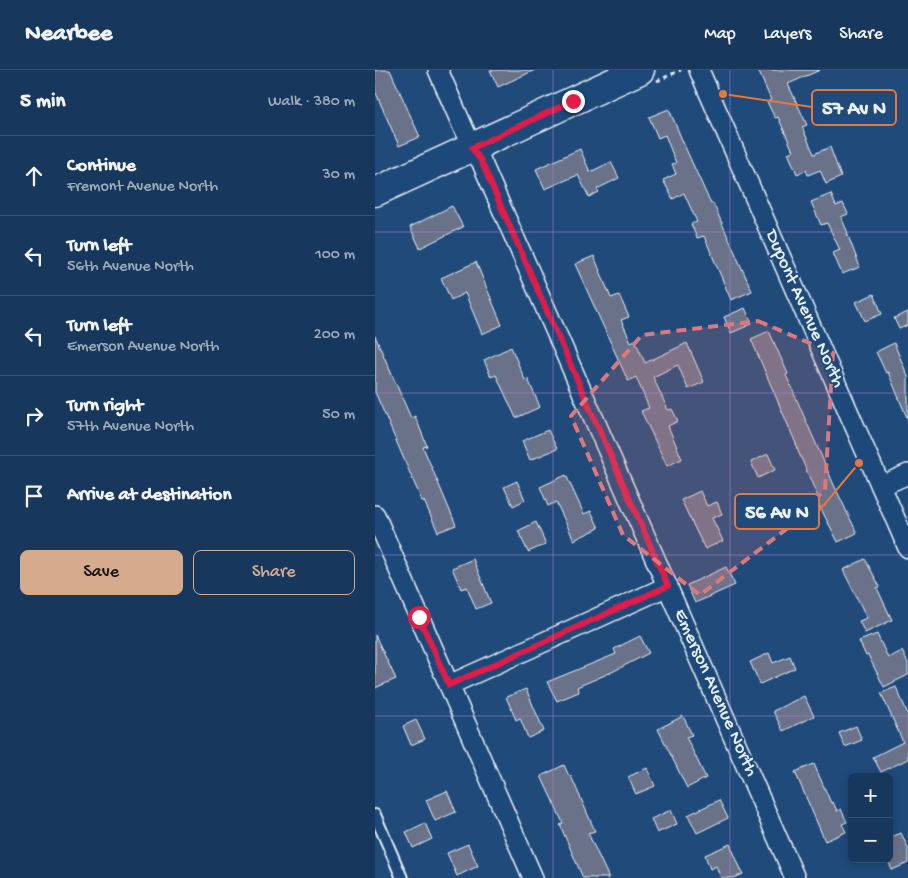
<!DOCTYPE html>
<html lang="en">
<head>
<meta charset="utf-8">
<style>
  :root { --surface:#17385c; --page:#203f62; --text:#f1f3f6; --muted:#9eacbb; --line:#365272; --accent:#d6ab8b }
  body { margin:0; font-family:"Gochi Hand",sans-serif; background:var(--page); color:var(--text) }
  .controls { position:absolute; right:15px; bottom:15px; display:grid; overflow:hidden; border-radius:8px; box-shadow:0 2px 8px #0003 }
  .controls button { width:45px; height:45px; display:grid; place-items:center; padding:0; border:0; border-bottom:1px solid var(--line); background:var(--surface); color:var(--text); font:25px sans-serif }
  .stop { position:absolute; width:15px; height:15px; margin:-11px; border:4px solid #e11d48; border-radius:50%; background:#fff }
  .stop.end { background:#e11d48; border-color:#fff; box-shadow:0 1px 5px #0008 }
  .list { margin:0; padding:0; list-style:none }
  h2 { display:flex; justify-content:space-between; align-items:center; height:65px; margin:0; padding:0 20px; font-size:21px }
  h2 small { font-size:16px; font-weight:400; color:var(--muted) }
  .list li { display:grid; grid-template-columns:32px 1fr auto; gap:15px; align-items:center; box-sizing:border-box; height:80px; padding:0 20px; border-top:1px solid var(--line) }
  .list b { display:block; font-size:19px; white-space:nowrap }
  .list p { margin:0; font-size:16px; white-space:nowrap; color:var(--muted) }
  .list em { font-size:16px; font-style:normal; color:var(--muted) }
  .actions { display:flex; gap:10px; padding:15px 20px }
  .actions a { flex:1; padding:11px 0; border:1px solid var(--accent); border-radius:8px; text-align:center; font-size:18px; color:var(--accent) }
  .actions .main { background:var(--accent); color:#111 }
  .icon { flex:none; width:28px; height:28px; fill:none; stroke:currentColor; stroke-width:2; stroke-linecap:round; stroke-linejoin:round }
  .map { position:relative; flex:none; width:533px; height:808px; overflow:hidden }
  header { display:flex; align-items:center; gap:30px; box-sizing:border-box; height:70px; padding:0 25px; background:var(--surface); border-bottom:1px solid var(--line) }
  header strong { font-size:24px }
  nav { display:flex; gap:28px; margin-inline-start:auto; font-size:18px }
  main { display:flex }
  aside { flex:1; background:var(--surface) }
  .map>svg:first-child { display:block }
</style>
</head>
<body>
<header>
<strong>Nearbee</strong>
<nav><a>Map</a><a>Layers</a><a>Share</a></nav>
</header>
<main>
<aside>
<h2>5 min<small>Walk · 380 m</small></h2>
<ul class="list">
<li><svg class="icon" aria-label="ahead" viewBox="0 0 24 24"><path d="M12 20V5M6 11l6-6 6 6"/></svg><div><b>Continue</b><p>Fremont Avenue North</p></div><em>30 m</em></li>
<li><svg class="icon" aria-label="left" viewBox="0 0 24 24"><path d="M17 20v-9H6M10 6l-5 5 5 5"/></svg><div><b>Turn left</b><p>56th Avenue North</p></div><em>100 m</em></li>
<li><svg class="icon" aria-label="left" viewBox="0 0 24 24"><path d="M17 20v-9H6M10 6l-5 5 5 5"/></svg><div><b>Turn left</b><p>Emerson Avenue North</p></div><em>200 m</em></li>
<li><svg class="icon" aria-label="right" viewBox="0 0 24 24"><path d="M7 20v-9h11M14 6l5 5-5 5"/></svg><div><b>Turn right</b><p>57th Avenue North</p></div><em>50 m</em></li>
<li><svg class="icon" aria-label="arrive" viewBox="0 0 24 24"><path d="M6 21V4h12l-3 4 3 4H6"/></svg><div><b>Arrive at destination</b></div></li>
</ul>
<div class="actions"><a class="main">Save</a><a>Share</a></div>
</aside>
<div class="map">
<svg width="533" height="808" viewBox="0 0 533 808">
  <rect width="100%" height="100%" fill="#1f4a7a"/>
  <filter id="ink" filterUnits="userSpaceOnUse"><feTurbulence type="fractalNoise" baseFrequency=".02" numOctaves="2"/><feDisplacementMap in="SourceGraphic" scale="10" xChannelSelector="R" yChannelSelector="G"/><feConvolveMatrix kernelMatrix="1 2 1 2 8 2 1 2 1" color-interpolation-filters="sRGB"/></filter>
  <g filter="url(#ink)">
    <!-- building -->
    <g fill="#6a728a" stroke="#e8f1f8">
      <path d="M0,0h15l30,67 -21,9 -24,-55z"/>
      <path d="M115,0h45l-37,17z"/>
      <path d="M383,0h62l-32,14 19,41 -5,2 12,27 16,-7 11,30 -15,7 -6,-14 -12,5 -2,-5 -9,4 -9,-21 5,-2 -15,-34 -3,1 -8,-16 4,-2z"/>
      <path d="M294,39l16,38 26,57 2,-1 39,88 -21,9 -27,-64 -7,2 -6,-14 6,-2 -13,-29 -11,6 -10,-19 13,-6 -4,-10 4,-1 -11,-28 -7,3 -9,-21z"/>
      <path d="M205,79l10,23 21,-10 8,16 -22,11 2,3 -10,5 -11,-22 -33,14 -9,-20z"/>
      <path d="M456,124l5,12 7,-3 5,11 -7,3 7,16h-1l13,34 -18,7 -9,-21 7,-3 -13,-27 -6,2 -10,-23z"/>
      <path d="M77,136l11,21 -43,21 -10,-21z"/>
      <path d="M219,186l17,42 8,-3 10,22 -8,3 10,22 4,-2 10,23 42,-20 17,39 -16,7 -10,-24 -25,12 15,33 4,-1 6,12 -10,5 14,33 -15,7 -26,-55 8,-3 -13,-31 -8,4 -53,-117z"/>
      <path d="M101,192l26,63 -20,9 -17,-41 -14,7 -10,-22z"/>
      <path d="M499,224l8,20 -17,7 -9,-19z"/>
      <path d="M370,238l7,16 -21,9 -7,-16z"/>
      <path d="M533,242v13l-9,4 -5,-11z"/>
      <path d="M394,261l19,43 -2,1 48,110 23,48 -19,9 -21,-41 2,-1 -23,-54h1l-46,-107z"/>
      <path d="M0,266l36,82 4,-2 12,30 -4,1 33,78 -18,7 -14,-31h-2l-47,-109z"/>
      <path d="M519,273l14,34v43l-20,-48 -2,1 -10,-21z"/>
      <path d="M136,277l14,33 3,-1 12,28 -24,11 -20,-43 -5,2 -7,-17z"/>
      <path d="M173,360l9,19 -27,11 -8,-19z"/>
      <path d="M393,384l7,16 -17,8 -7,-16z"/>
      <path d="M191,405l18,39 7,-3 8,17 -25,12 -18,-38 -8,4 -8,-19z"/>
      <path d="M142,411l8,19 -12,6 -9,-19z"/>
      <path d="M325,421l7,15 10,-4 5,12 -10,4 11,23 -18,8 -24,-49z"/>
      <path d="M161,452l10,22 -18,8 -10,-21z"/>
      <path d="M98,489l18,44 -15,6 -9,-22 -6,2 -9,-21z"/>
      <path d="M490,489l15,28 -3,1 15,32 -27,13 -6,-12 8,-3 -24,-48z"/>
      <path d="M351,497l9,18 -40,18 -8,-18z"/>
      <path d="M502,564l11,24 14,-7 6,12v12l-24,12 -16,-32 -2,1 -7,-15z"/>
      <path d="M0,565l21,44 -21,9z"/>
      <path d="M265,566l9,17 -37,19 -35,15 2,5 -22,9 -10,-19 69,-28 -2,-5z"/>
      <path d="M394,583l4,10 17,-7 5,12 -35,16 -10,-22z"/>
      <path d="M521,617l12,27v45l-27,13 -8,-15 30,-15 -22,-49z"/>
      <path d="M151,619l18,42 -16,7 -8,-20 -4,2 -10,-23z"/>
      <path d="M429,626l10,20 -31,15 -10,-20z"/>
      <path d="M308,646l9,19 -6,2 20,41 -19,10 -29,-59z"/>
      <path d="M41,650l9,19 -14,6 -8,-19z"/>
      <path d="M481,656l6,14 -17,7 -6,-14z"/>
      <path d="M439,694l17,39 2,-1 4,9 4,-2 6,13 -5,2 4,8 -21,9 -30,-69z"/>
      <path d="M189,695l5,11h2l24,55 -7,2 21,45h-26l-23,-53 3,-2 -22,-47z"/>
      <path d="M272,698l8,18 -19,8 -8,-17z"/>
      <path d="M72,721l9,21 -21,9 -9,-21z"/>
      <path d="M344,730l9,18 -31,15 -9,-18z"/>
      <path d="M296,740l6,14 -20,9 -6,-14z"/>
      <path d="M50,753l7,16 -19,9 -7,-16z"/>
      <path d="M526,763l7,15v15l-16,7 -3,-7v-25z"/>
      <path d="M93,774l10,22 -21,10 -10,-23z"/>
      <path d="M355,774l13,30 -9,4h-13l-5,-12 -6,3 -5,-14z"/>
    </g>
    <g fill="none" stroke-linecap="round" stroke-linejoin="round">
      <!-- lane casing -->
      <g stroke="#e8f1f8" stroke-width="14">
        <path id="lane" d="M0,745l27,63"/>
      </g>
      <!-- street casing -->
      <g stroke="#e8f1f8" stroke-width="22">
        <g id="street">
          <path d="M63,0l34,78 9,13 314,717"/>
          <path d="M324,0l209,478"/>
          <path d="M506,416l27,-12"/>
          <path d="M0,445l158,363"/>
          <path d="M74,615l219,-99"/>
        </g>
      </g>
      <!-- secondary casing -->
      <g stroke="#e8f1f8" stroke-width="31">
        <path id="secondary" d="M0,122l265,-122"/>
      </g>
      <!-- path -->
      <path stroke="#e8f1f8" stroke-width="3" stroke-dasharray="4 4" stroke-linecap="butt" d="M282,11l24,-11"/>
      <!-- lane -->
      <use href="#lane" stroke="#1f4a7a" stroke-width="10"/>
      <!-- street -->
      <use href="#street" stroke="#1f4a7a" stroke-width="19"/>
      <!-- secondary -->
      <use href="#secondary" stroke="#1f4a7a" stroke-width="28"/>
    </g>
  </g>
  <g fill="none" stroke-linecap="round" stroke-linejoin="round" filter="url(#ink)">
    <!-- route -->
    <path stroke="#e11d48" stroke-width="6" d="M44,547l30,68 219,-99 -187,-425 -9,-13 101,-47"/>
  </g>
  <!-- marked area -->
  <path fill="#dd787b" fill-opacity="0.2" stroke="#dd787b" stroke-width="4" stroke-dasharray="10 6" stroke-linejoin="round" d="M383,251l75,32 -8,136 -32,35 -93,71 -77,-60 -52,-119 71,-81z"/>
  <!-- grid -->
  <path fill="none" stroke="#ac85d9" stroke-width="1" stroke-opacity="0.55" d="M178,0v808M355,0v808M0,162h533M0,323h533M0,485h533M0,646h533"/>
  <g text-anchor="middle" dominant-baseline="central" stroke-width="4" stroke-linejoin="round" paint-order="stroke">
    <!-- street labels -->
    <g font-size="19" fill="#e8f1f8" stroke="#1f4a7a">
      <text transform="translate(429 239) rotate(66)">Dupont Avenue North</text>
      <text transform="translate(340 623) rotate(66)">Emerson Avenue North</text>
    </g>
  </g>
  <!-- callouts -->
  <path fill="none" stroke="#e8773b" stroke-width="2" d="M348 24L437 37M484 393L444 441"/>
  <g fill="#e8773b" stroke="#1f4a7a" stroke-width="2">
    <circle cx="348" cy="24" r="5"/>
    <circle cx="484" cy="393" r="5"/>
  </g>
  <g fill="#1f4a7a" stroke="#e8773b" stroke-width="2">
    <rect x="437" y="20" width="84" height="35" rx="5"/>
    <rect x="360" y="424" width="84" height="35" rx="5"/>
  </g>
  <g font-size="20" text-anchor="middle" font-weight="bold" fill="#e8f1f8">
    <text x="479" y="44">57 Av N</text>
    <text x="402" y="448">56 Av N</text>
  </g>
</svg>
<div class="controls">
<button>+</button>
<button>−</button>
</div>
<div class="stop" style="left:44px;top:547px"></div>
<div class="stop end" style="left:198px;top:31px"></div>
</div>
</main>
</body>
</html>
